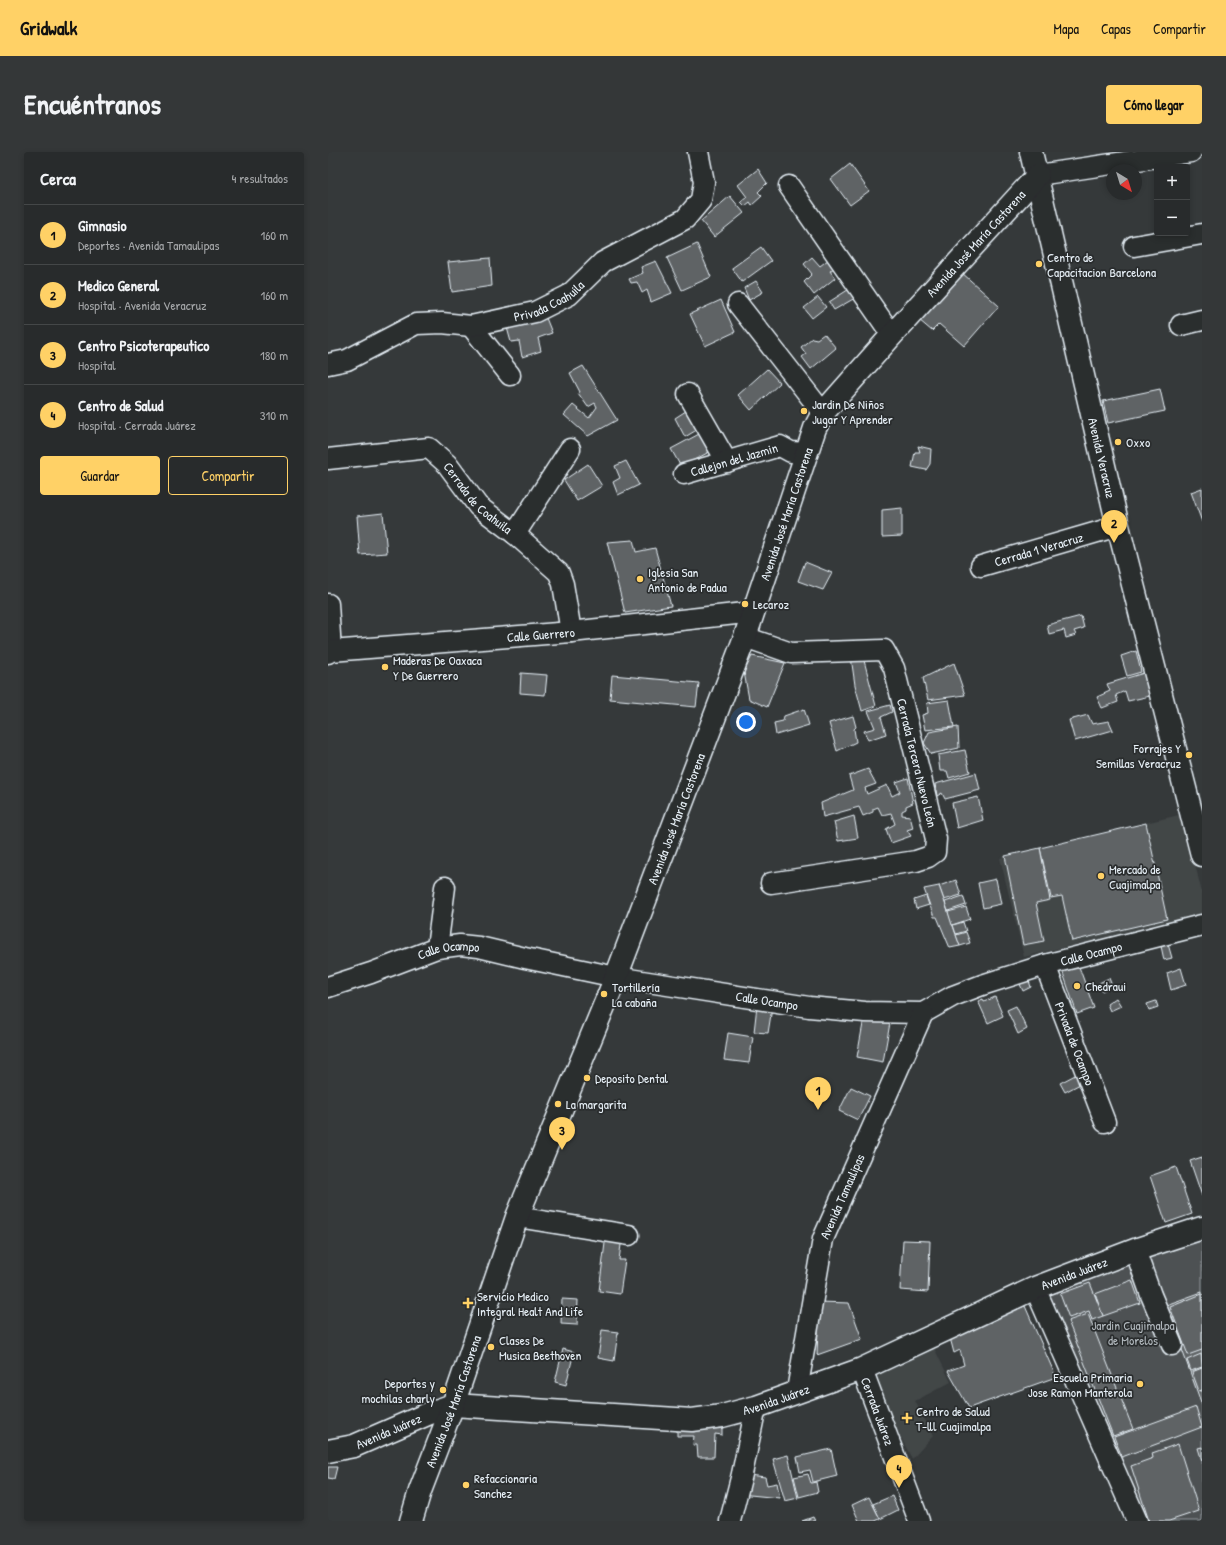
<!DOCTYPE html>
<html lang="es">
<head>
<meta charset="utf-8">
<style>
  :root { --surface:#282b2c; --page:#343738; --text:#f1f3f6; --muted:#a5a7a9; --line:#444748; --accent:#ffd166 }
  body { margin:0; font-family:"Patrick Hand",sans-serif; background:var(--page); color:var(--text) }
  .controls { position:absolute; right:12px; top:12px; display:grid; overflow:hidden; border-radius:4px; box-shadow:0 2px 6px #0003 }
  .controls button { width:36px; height:36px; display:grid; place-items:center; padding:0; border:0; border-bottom:1px solid var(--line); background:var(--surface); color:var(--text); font:20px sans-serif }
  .compass { position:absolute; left:778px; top:12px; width:36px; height:36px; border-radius:50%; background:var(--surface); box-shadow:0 2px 6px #0003; rotate:142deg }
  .you { position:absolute; left:418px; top:570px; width:14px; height:14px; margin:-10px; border:3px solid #fff; border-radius:50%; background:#1a73e8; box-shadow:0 0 0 6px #1a73e833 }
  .badge { display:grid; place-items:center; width:26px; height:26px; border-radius:50%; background:var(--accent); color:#111; font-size:13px; font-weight:700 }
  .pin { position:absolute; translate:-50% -33px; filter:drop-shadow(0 1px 2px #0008) }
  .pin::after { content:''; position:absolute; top:21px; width:14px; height:12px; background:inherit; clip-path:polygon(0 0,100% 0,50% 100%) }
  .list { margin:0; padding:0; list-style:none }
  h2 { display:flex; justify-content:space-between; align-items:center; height:52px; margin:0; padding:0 16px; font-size:17px }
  h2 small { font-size:13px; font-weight:400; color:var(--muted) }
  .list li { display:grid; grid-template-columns:26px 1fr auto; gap:12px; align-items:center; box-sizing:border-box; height:60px; padding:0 16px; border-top:1px solid var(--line) }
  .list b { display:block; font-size:15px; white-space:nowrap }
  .list p { margin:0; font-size:13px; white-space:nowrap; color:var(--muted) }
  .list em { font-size:13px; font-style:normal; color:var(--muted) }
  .actions { display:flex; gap:8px; padding:12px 16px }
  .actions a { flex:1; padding:9px 0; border:1px solid var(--accent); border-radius:4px; text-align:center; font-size:14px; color:var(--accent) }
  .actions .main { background:var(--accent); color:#111 }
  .map { position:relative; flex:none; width:874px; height:1369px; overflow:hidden; border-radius:4px }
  header { display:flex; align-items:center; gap:24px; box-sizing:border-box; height:56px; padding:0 20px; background:var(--accent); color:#111 }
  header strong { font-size:19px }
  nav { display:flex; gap:22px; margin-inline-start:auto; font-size:14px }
  .intro { display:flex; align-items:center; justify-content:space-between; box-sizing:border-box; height:96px; padding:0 24px }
  h1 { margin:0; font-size:28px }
  .button { padding:10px 18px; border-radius:4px; background:var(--accent); color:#111; font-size:14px; font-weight:700 }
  main { display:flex; gap:24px; padding:0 24px }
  aside { flex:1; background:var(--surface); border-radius:4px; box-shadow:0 2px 6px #0003 }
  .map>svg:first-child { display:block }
</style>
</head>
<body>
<header>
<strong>Gridwalk</strong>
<nav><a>Mapa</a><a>Capas</a><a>Compartir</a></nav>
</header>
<div class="intro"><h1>Encuéntranos</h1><a class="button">Cómo llegar</a></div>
<main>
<aside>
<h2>Cerca<small>4 resultados</small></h2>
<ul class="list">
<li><span class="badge">1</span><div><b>Gimnasio</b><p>Deportes · Avenida Tamaulipas</p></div><em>160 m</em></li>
<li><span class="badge">2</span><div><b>Medico General</b><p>Hospital · Avenida Veracruz</p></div><em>160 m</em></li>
<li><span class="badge">3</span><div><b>Centro Psicoterapeutico</b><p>Hospital</p></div><em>180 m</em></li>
<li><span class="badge">4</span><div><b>Centro de Salud</b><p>Hospital · Cerrada Juárez</p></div><em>310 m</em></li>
</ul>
<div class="actions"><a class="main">Guardar</a><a>Compartir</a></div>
</aside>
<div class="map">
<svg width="874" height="1369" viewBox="0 0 874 1369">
  <rect width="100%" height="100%" fill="#35393a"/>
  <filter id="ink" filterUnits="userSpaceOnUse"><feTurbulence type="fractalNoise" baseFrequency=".025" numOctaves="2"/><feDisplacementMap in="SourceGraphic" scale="8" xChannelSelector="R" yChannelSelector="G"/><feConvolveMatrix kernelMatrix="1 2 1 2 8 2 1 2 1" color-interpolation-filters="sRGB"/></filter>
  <g filter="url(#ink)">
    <!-- built -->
    <g fill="#424647">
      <path d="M855,662l19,79v21l-178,43 -24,-99z"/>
      <path d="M605,1194l18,36 -36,19 18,35 -21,23 -42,-81z"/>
    </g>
    <!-- green -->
    <path fill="#4d5152" stroke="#9aa1a5" d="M874,1080v289h-55l-109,-228z"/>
    <!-- building -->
    <g fill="#5f6365" stroke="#e8f1f8">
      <path d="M522,12l19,27 -19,14 -19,-26z"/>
      <path d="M430,17l9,14 -9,9 4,4 -10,9 -2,-3 -5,4 -4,-4 6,-5 -9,-12z"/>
      <path d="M402,44l14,17 -30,24 -13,-16z"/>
      <path d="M369,92l14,33 -29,13 -15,-32z"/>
      <path d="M433,95l10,14 -29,21 -10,-14z"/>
      <path d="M505,104l5,9 -8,6 5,7 -21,17 -10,-13 8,-8 -8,-10 8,-7 8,9z"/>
      <path d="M162,106l2,28 -40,6 -4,-30z"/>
      <path d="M328,109l16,32 -21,9 -4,-12 -5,3 -5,-11 -6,1 -2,-4 14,-6 -2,-6z"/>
      <path d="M633,120l38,34 -35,40 -25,-22 -7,7 -13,-11z"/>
      <path d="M428,129l7,11 -14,8 -5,-12z"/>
      <path d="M526,134l1,12 -21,12 -5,-8z"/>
      <path d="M490,145l8,10 -14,11 -8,-10z"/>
      <path d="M393,148l14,32 -30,14 -15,-32z"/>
      <path d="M216,161l8,20 -14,5 3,13 -19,6 -3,-16 -8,1 -5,-18z"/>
      <path d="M496,182l12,14 -25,21 -9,-12 4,-3 -5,-7 11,-9 5,1z"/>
      <path d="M255,214l34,54 -29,16 -24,-21 9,-10 16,13 8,-11 -2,-4 -7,4 -10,-14 2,-1 -10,-19z"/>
      <path d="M439,217l13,14 -29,27 -13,-15z"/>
      <path d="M832,237l5,22 -57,12 -5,-22z"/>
      <path d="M361,257l11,19 -15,9 -10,-19z"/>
      <path d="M373,281l10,18 -30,16 -10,-18z"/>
      <path d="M590,294l13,3 -1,15 -4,6 -14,-3 3,-15h5z"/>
      <path d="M298,309l13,24 -21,10 -5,-13 7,-4 -5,-12z"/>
      <path d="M260,312l14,22 -25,15 -13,-21z"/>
      <path d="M874,336v34l-11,-30z"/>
      <path d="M574,356v28l-20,1v-27z"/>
      <path d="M55,361l4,40 -27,2 -3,-39z"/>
      <path d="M305,388l3,12 19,-4 16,58 -46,7 -18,-71z"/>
      <path d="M477,410l27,11 -9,17 -25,-9z"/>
      <path d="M753,464l3,12 -10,3 2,4 -10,3 -2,-8 -15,4 -2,-9z"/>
      <path d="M808,499l5,21 -14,4 -6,-20z"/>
      <path d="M534,501l14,53 -14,5 -7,-26 -4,-28z"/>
      <path d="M424,504l33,7 -18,44 -18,-8 -5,-27z"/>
      <path d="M626,511l11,32 -37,5 -5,-22z"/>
      <path d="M193,521l26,2 -2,20 -25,-2z"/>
      <path d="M816,521l6,23 -22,5 -3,-10 -9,4 2,7 -16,6 -5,-11 13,-6 -3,-7z"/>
      <path d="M284,523l87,8 -3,24 -86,-8z"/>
      <path d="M621,548l5,27 -29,3 -3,-15 6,-2 -1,-10z"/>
      <path d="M562,553l2,7 -11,5 5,17 -18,6 -4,-9 11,-3 -7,-17z"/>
      <path d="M476,557l5,16 -33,10 -2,-12 9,-2 1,-5z"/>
      <path d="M760,563l4,9 17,-3 4,9 -38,11 -6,-21z"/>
      <path d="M525,564l3,11 -2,2 2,13 -19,9 -8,-28z"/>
      <path d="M630,575l1,21 -28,6 -7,-11 5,-11z"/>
      <path d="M637,598l5,22 -21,6 -2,-7h-7l-2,-16z"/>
      <path d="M540,617l8,15 -11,4 2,6 20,-9 5,11 8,-4 -4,-10 12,-4 5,25 -7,3v3l-4,2v4l8,1 3,12 -6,2 4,6 -20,7 -5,-14 9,-5 -4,-11 -9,2 -4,-8 -5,2v3l-10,4 -4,-9 -36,10 -2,-14 32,-13 -4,-14z"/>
      <path d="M648,621l4,17 -35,9 -3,-6 -5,3 -2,-12z"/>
      <path d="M650,645l5,23 -26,8 -5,-25z"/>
      <path d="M526,664l4,22 -20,3 -4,-19z"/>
      <path d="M818,671l21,96 -95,22 -10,-45 -11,2 -11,-50z"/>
      <path d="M712,696l10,52 -14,3 8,38 -21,4 -18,-89z"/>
      <path d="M668,727l5,25 -18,4 -5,-25z"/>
      <path d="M628,728l5,15 -17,5 -5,-14z"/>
      <path d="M611,734l21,60 -10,2 -13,-31h-3l-10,-28z"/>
      <path d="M598,744l3,9 -13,4 -2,-9z"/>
      <path d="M635,744l3,9 -18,6 -3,-9z"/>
      <path d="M638,755l4,12 -18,6 -4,-13z"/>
      <path d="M635,770l3,9 -10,3 -3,-9z"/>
      <path d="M638,780l4,11 -10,3 -4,-11z"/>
      <path d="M840,792l4,14 -8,2 -3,-14z"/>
      <path d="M750,812l16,44 -17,6 -15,-44z"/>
      <path d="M853,816l5,17 -15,5 -4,-17z"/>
      <path d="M781,826l3,8 -10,5 -3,-8z"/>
      <path d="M701,829l2,6 -8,4 -4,-9z"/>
      <path d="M667,845l8,19 -15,7 -10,-22 5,-2 1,3z"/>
      <path d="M788,846l5,8 -11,5 -3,-7z"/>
      <path d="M828,849l2,6 -9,3 -2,-6z"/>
      <path d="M429,854l15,2 -4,25 -14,-1z"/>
      <path d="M688,854l11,23 -9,5 -11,-24z"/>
      <path d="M536,866l26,5 -7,39 -26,-5z"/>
      <path d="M400,881l25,4 -4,26 -25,-3z"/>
      <path d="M751,921l5,9 -19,10 -5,-9z"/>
      <path d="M523,935l19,9 -12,24 -19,-9z"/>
      <path d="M874,1005v39l-12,-35z"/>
      <path d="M848,1015l16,47 -26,9 -16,-47z"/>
      <path d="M278,1083l16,2 -3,23h6l-5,34 -21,-3z"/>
      <path d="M575,1088l27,1 -2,51 -28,-2z"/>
      <path d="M804,1128l8,23 -37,13 -8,-22z"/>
      <path d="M762,1131l13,33 -11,4 -3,-9 -20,7 -9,-24z"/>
      <path d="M874,1140v113l-36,-100z"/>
      <path d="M874,1142v56l-14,5 -18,-48z"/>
      <path d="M234,1147l16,1 -1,25 -16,-1z"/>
      <path d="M491,1150l30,1 13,36 -45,16z"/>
      <path d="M697,1154l31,71 -87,31 -21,-37 16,-6 -4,-15 -6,3 -5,-19z"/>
      <path d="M760,1162l45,115 -20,7 -45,-115z"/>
      <path d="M274,1178l16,2 -4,29 -16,-3z"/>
      <path d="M235,1197l11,3 -8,33 -11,-3z"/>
      <path d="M873,1202l1,13 -11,4 -4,-11z"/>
      <path d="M874,1216v22l-3,1 -7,-19z"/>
      <path d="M868,1255l6,20 -80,30 -8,-20z"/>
      <path d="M349,1270l45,2v11l-7,-1 -1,23h-16l-1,-12h-4l1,-9h-17z"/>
      <path d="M850,1292l21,67 -30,10h-20l-18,-55 22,-8 -1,-5z"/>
      <path d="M874,1295v14l-4,-13z"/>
      <path d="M503,1297l6,27 -24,6 -3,-12 -10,2 -3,-15z"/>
      <path d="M460,1303l10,43 -13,3 -12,-42z"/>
      <path d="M0,1315h9l-3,12 -6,-1z"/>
      <path d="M414,1322l23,3 2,8 10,-2 3,15 -40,-4z"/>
      <path d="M480,1322l3,9 5,-1 2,10 -19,5 -5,-20z"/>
      <path d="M564,1344l6,14 -18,9 -7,-15z"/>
      <path d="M541,1345l11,22 -5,2h-16l-7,-16z"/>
      <path d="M485,1365l2,4h-13z"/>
    </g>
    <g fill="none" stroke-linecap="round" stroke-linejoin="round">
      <!-- street casing -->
      <g stroke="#e8f1f8" stroke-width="23">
        <g id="street">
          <path d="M710,23l153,-23"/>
          <path d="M461,34l103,149"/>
          <path d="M806,94l68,-12"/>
          <path d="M410,152l85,109"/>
          <path d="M853,173l21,-5"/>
          <path d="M143,174l39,49"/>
          <path id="s1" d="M0,212l19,-4 69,-36 26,-1 29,3 64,-14 34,-17 34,-33 82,-43 16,-19 3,-18 -6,-30"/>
          <path d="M360,242l39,68"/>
          <path id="s2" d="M0,307l101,-11 18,16 31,42 37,28 44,39 4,11 8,48"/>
          <path id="s3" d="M356,322l96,-28 11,6 16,1"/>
          <path d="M187,382l55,-85"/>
          <path id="s4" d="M653,414l137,-40"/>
          <path d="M0,452l3,47"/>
          <path id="s5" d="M417,485l46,16 93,-3 10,18 42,171 -1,13 -7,5 -12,4 -145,22"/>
          <path id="s6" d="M0,501l3,-2 240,-19 183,-20"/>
          <path d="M109,796l8,-61"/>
          <path id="s7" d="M717,813l60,157"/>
          <path id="s8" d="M0,835l43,-14 66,-25 23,-3 19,2 46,11 91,19 193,30 56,5 58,1 30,-17 29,-11 63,-20 157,-40"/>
          <path d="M189,1065l112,18"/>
          <path d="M807,1098l16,45 21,50"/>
          <path d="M707,1136l102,233"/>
          <path id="s9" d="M534,1217l57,152"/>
          <path id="s10" d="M469,1239l26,-152 100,-226"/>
          <path d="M402,1369l12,-47 14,-67"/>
        </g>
      </g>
      <!-- secondary casing -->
      <g stroke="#e8f1f8" stroke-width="25">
        <g id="secondary">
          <path id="s11" d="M703,0l87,374 84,329"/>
          <path id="s12" d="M0,1299l26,-5 76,-33 23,-8 239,15 30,-4 34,-9 106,-38 173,-81 100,-38 67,-22"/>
          <path id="s13" d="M83,1369l9,-30 33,-86 64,-188 99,-240 129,-340 70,-209 8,-15 69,-78 146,-160"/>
        </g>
      </g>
      <!-- street -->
      <use href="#street" stroke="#2a2d2e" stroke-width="20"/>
      <!-- secondary -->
      <use href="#secondary" stroke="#2a2d2e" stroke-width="22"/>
    </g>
  </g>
  <!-- markers -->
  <g fill="#ffd166" stroke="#2a2d2e" stroke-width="1.5">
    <circle cx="711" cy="112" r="4"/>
    <circle cx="476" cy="259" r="4"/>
    <circle cx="790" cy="290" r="4"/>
    <circle cx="312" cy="427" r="4"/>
    <circle cx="417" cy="452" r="4"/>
    <circle cx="57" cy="515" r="4"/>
    <circle cx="861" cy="603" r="4"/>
    <circle cx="773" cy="724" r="4"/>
    <circle cx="749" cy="834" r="4"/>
    <circle cx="276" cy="842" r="4"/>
    <circle cx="259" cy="926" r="4"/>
    <circle cx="230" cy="952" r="4"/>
    <path d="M138 1145h4v4h4v4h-4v4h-4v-4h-4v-4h4z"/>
    <circle cx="163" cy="1195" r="4"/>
    <circle cx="812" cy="1232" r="4"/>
    <circle cx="115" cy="1238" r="4"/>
    <path d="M577 1260h4v4h4v4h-4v4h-4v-4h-4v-4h4z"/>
    <circle cx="138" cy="1333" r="4"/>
  </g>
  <g text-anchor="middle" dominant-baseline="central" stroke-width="3.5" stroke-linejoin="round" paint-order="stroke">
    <!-- street labels -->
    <g font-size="13" fill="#e8f1f8" stroke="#2a2d2e">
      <text stroke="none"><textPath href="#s13" startOffset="1411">Avenida José María Castorena</textPath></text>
      <text stroke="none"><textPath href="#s1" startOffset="235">Privada Coahuila</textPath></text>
      <text stroke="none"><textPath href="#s11" startOffset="314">Avenida Veracruz</textPath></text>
      <text stroke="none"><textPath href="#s3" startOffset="52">Callejon del Jazmin</textPath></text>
      <text stroke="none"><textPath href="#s2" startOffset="172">Cerrada de Coahuila</textPath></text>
      <text stroke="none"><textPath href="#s13" startOffset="1075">Avenida José María Castorena</textPath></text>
      <text stroke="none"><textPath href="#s4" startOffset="60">Cerrada 1 Veracruz</textPath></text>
      <text stroke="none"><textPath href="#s6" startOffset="214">Calle Guerrero</textPath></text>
      <text stroke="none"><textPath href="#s5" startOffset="260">Cerrada Tercera Nuevo León</textPath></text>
      <text stroke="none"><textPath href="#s13" startOffset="751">Avenida José María Castorena</textPath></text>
      <text stroke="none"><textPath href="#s8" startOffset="127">Calle Ocampo</textPath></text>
      <text stroke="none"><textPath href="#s8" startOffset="787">Calle Ocampo</textPath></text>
      <text stroke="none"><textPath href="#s8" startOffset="451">Calle Ocampo</textPath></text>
      <text stroke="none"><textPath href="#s7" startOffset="84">Privada de Ocampo</textPath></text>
      <text stroke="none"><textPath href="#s10" startOffset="201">Avenida Tamaulipas</textPath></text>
      <text stroke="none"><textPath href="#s12" startOffset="784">Avenida Juárez</textPath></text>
      <text stroke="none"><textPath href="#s12" startOffset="460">Avenida Juárez</textPath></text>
      <text stroke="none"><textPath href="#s13" startOffset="127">Avenida José María Castorena</textPath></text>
      <text stroke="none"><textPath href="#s9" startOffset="45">Cerrada Juárez</textPath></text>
      <text stroke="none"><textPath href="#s12" startOffset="64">Avenida Juárez</textPath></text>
    </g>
    <!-- poi labels -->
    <g font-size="13" fill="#e8f1f8" stroke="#2a2d2e" text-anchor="start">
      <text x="719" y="105">Centro de<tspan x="719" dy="15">Capacitacion Barcelona</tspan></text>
      <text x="484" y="252">Jardin De Niños<tspan x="484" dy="15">Jugar Y Aprender</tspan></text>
      <text x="798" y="290">Oxxo</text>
      <text x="320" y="420">Iglesia San<tspan x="320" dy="15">Antonio de Padua</tspan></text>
      <text x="425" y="452">Lecaroz</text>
      <text x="65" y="508">Maderas De Oaxaca<tspan x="65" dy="15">Y De Guerrero</tspan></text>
      <text x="853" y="596" text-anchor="end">Forrajes Y<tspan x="853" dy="15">Semillas Veracruz</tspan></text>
      <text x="781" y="717">Mercado de<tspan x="781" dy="15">Cuajimalpa</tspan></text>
      <text x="757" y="834">Chedraui</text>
      <text x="284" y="835">Tortillería<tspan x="284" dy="15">La cabaña</tspan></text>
      <text x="267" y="926">Deposito Dental</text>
      <text x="238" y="952">La margarita</text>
      <text x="149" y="1144">Servicio Medico<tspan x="149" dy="15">Integral Healt And Life</tspan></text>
      <text x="171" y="1188">Clases De<tspan x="171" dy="15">Musica Beethoven</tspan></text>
      <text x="804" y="1225" text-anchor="end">Escuela Primaria<tspan x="804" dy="15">Jose Ramon Manterola</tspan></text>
      <text x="107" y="1231" text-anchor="end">Deportes y<tspan x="107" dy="15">mochilas charly</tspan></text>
      <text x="588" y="1259">Centro de Salud<tspan x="588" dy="15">T-lll Cuajimalpa</tspan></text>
      <text x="146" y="1326">Refaccionaria<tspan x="146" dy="15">Sanchez</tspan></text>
    </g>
    <!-- park labels -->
    <g font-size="13" fill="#b2b9be" stroke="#2a2d2e">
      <text x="805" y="1173">Jardin Cuajimalpa<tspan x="805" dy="15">de Morelos</tspan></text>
    </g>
  </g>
</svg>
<div class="controls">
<button>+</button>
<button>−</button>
</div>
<svg class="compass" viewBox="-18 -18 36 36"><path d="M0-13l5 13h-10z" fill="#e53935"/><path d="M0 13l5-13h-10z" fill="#a5a7a9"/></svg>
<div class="you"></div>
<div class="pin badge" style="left:490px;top:958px">1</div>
<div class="pin badge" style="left:786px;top:391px">2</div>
<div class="pin badge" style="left:234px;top:998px">3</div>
<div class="pin badge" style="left:571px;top:1336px">4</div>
</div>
</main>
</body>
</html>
